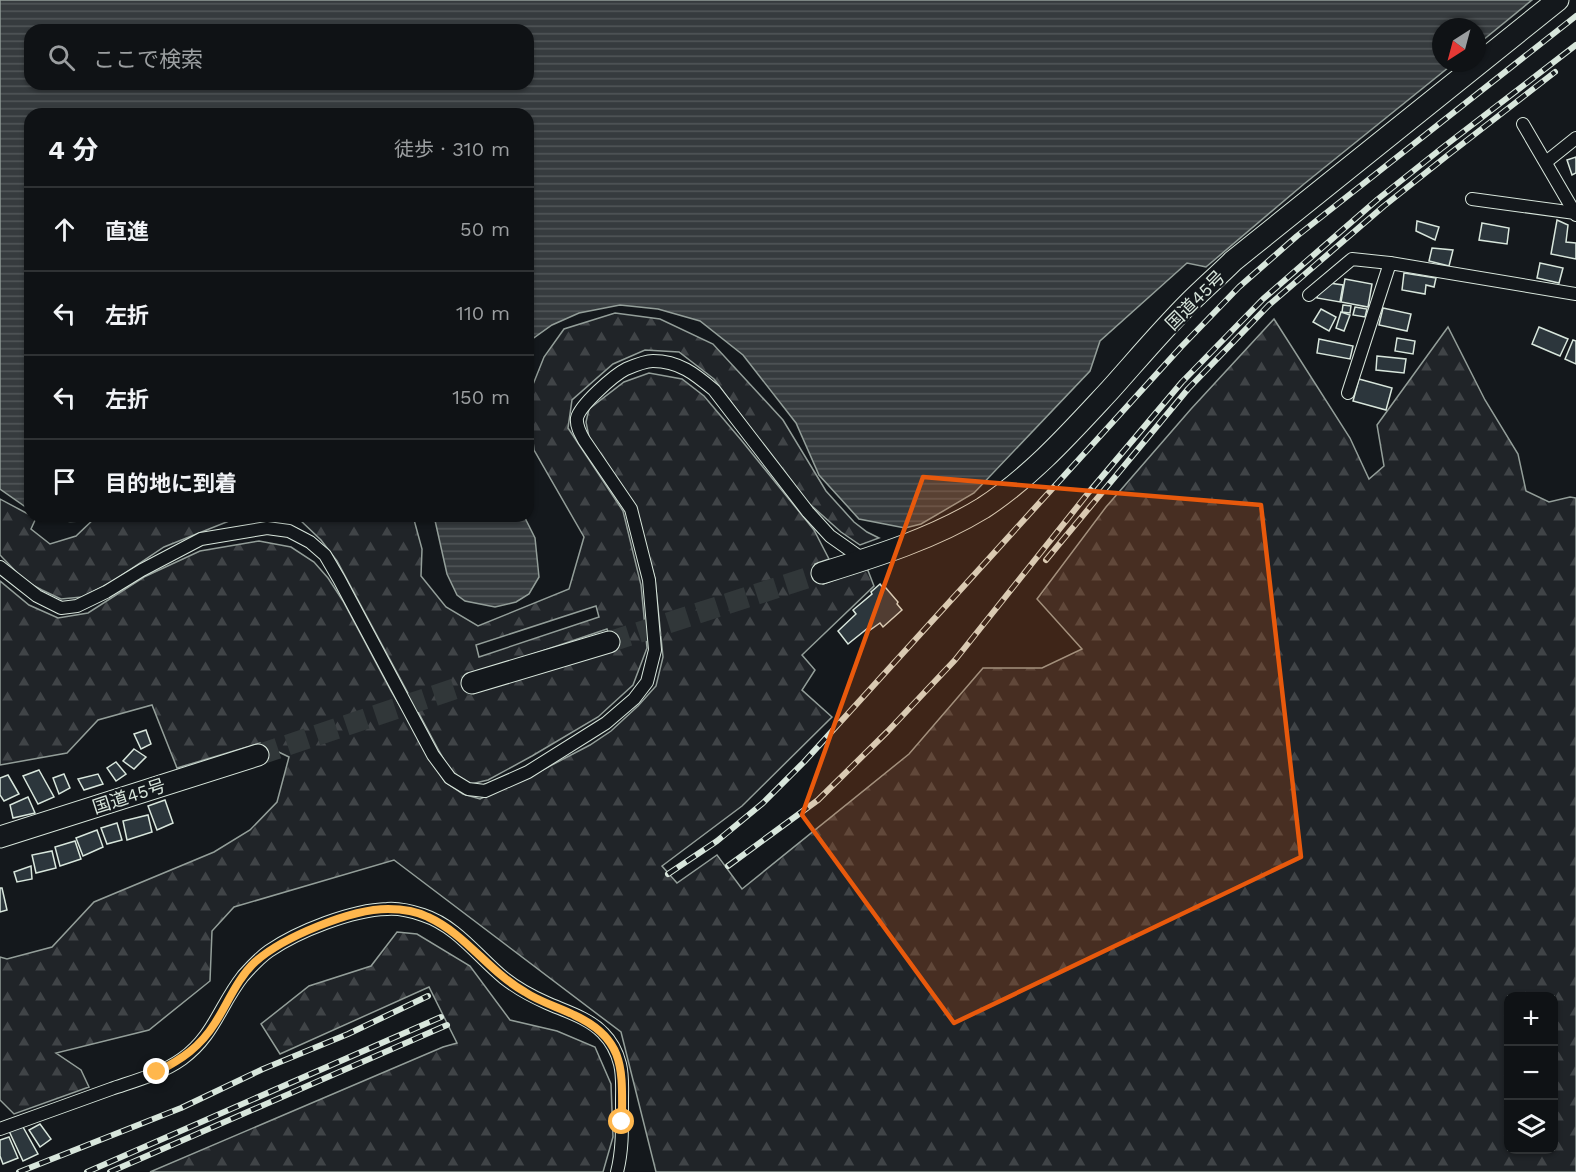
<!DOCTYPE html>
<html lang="ja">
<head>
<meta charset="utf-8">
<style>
  :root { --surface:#0f1215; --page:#181b1e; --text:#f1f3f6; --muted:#9b9ea0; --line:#2f3234 }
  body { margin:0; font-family:"Work Sans","Noto Sans JP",sans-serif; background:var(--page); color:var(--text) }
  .controls { position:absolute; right:18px; bottom:18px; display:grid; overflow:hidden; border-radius:12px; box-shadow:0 2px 4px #0004 }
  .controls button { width:54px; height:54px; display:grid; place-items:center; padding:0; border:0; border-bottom:2px solid var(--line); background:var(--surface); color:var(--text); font:30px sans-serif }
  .compass { position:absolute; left:1432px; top:18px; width:54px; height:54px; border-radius:50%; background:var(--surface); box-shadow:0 2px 4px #0004; rotate:216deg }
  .stop { position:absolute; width:18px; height:18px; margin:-14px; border:4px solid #ffb74d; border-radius:50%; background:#fff }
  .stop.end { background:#ffb74d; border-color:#fff; box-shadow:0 2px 6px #0008 }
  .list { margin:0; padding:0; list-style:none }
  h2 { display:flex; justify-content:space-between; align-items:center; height:78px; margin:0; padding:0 24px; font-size:26px }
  h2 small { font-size:20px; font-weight:400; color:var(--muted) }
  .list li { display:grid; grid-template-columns:39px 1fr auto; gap:18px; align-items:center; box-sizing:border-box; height:84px; padding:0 24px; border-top:2px solid var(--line) }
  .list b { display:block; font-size:22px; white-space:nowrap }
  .list em { font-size:20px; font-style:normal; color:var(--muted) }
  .icon { flex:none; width:33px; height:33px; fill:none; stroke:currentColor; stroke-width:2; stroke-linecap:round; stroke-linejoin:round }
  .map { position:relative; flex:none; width:1576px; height:1172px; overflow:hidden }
  .search { position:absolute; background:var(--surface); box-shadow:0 2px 4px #0004; left:24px; top:24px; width:510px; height:66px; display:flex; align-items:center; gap:15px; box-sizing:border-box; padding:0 21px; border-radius:18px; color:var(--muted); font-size:22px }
  .panel { position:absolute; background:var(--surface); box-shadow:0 2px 4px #0004; left:24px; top:108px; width:510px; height:414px; border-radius:18px }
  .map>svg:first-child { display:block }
</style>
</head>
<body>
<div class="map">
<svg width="1576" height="1172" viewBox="0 0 1576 1172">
  <defs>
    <pattern id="forest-firs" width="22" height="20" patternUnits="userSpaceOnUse" patternTransform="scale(1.5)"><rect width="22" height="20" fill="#202428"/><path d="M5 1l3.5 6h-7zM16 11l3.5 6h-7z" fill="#404447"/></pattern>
    <pattern id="water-rules" width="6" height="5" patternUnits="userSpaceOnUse" patternTransform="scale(1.5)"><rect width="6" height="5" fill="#363b3e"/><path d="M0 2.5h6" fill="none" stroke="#525759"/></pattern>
  </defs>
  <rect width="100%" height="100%" fill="#14181c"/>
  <!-- forest -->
  <g fill="url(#forest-firs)" stroke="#939e99" stroke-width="1.5" fill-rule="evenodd">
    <path d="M615,313l45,6 53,25 70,76 43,71 28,31 13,10 12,6 -19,7 -19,-13 -37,-33 -90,-120 -35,-27 -34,-2 -32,14 -41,36 -4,28 55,83 18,74 6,63 -14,37 -35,32 -66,39 -44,24 -17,4 -19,-10 -14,-25 -101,-188 -16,-21 -21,-20 -71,1 -65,26 -54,36 -28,14 -21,2 -19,-9 -17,-9 -25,-26v-56l30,16v1l6,2 -5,11 19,15 26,-8 21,-20h316l9,33 -1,27 25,31 32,19 91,-37 15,-52 -50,-87 -6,-53 16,-40 20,-28zM596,606l3,11 -120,40 -3,-12zM607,629l6,19 -140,45 -5,-17z"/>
    <path d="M1274,319l76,119 19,41 15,-13 -7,-41 71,-98 37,73 33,54 8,37 23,11 21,-5 6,1v674h-920l-35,-140 -227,-172 -160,47 -22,24 -2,50 -61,49 -93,23 25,17 8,17 -75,27 -14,-14v-143l7,2 45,-12 42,-45 120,-50 36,-22 27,-28 12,-45 -29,-14 -83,25 -25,-63 -54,15 -31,33 -67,12v-184l29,24 29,13 30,-5 56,-36 56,-26 59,-10 32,6 23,15 14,16 15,23 48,90 54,91 18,12 17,5 51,-23 59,-31 21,-14 27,-25 18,-20 7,-29 -8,-78 -20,-73 -45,-64 -4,-20 3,-13 35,-27 25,-9 33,6 22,17 38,45 72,89 15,29 -14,5 8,20 44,-16 7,18 -72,69 13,15 -13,20 30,27 -90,89 -80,60 15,17 40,-28 25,34 167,-135 74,-86h59l40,-19 -45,-50 69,-92 85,-98zM1508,996h46v154h-46z"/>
    <path d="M397,932l20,2 53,32 40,54 47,11 38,16 16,37 2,53 -10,35h-453l293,-125 14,-4 -28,-56 -149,67 -19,-30 48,-38 62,-20z"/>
  </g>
  <!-- water -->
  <g fill="url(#water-rules)" stroke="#939e99" stroke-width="1.5" fill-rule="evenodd">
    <path d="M0,0h1532l-55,45v-18h-36v36h13l-150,121 -98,83 -19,-4 -87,78 -10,30 -116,122 -53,31 -16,4 -46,-9 -40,-44 -23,-52 -53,-68 -43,-34 -42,-12 -38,-4 -41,8 -27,12 -24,17v-228h-498v396l-30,-21zM30,30h498v54h-498z"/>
    <path d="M42,516h49c-17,10 -32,4 -49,0z"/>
    <path d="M434,516h90l11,22 4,39 -10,17 -13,8 -21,5 -30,-6 -8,-6 -10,-21z"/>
  </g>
  <!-- building -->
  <g fill="#2c363c" stroke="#d8e6dc" stroke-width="1.5">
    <path d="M1576,157v16l-4,2 -5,-15z"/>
    <path d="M1557,220l11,5 -2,17 10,1v16l-25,-5z"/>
    <path d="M1417,221l22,6 -4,13 -19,-9z"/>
    <path d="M1482,223l27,5 -2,16 -28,-4z"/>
    <path d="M1432,248l21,2 -4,16 -20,-5z"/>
    <path d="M1540,263l23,5 -4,15 -22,-5z"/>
    <path d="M1404,273l32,5 -2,9 -8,-2 -1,9 -23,-4z"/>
    <path d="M1345,279l27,5 -4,23 -27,-5z"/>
    <path d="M1329,283l14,2 -3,17 -23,-4 1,-6z"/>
    <path d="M1343,305l8,1 -1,7 -8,-1z"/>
    <path d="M1355,307l12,2 -2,8 -12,-2z"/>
    <path d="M1383,308l28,6 -4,17 -28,-6z"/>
    <path d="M1321,309l15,8 -7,14 -16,-9z"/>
    <path d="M1341,312l9,3 -6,16 -8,-3z"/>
    <path d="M1539,327l29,12 -8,17 -28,-12z"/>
    <path d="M1397,338l18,3 -2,13 -18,-3z"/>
    <path d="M1319,339l34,7 -3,13 -33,-6z"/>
    <path d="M1573,340l3,1v23l-11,-5z"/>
    <path d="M1377,356l29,3 -2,14 -28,-3z"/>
    <path d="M1359,379l33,9 -6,22 -33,-9z"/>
    <path d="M880,584l3,4 2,-1 13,15 -1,2 5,6 -19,17 -3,-4 -10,7 -2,-2 -20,16 -10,-13 18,-17 -3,-4 19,-16 -1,-2z"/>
    <path d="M146,730l5,14 -10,5 -7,-15z"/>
    <path d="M134,749l12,8 -12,12 -11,-8z"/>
    <path d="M116,762l10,12 -10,7 -9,-13z"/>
    <path d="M39,770l15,27 -16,7 -15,-28z"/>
    <path d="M64,774l6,14 -11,6 -6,-16z"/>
    <path d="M98,774l5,10 -19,6 -6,-11z"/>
    <path d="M8,775l11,19 -15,7 -4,-6v-17z"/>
    <path d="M28,797l7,16 -22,5 -3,-13z"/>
    <path d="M165,800l8,23 -16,7 -9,-24z"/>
    <path d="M148,815l4,17 -25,8 -4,-19z"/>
    <path d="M117,823l5,17 -15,4 -6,-16z"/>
    <path d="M97,830l6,17 -20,9 -7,-18z"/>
    <path d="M75,841l6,18 -21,7 -5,-19z"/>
    <path d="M52,851l4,17 -20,5 -4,-18z"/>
    <path d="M31,866l1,13 -15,3 -3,-10z"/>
    <path d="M0,888h2l5,22 -7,2z"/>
    <path d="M40,1124l11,15 -11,8 -11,-17z"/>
    <path d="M23,1127l15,27 -15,7 -14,-30z"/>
    <path d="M9,1137l9,21 -15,6 -3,-8v-16z"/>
  </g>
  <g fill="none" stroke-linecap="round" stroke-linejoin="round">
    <!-- trunk-tunnel -->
    <g stroke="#313739" stroke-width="21" stroke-dasharray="21 10" stroke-linecap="butt">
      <path d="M609,642l213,-69"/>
      <path d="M258,755l214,-72"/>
    </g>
    <!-- minor casing -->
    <g stroke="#d8e6dc" stroke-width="14">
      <g id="minor">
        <path d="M1523,124l53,91"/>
        <path d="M1546,162l30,-24"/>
        <path d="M1472,199l103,14"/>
        <path d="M1309,295l43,-36 38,4"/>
        <path d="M1348,393l42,-130 186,31"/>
        <path d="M0,567l37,29 24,12 16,-2 29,-14 36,-22 59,-31 66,-11 22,3 21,11 15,13 14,24 94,176 17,23 18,11 17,2 43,-19 78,-49 28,-24 13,-17 8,-32 -6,-70 -18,-71 -47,-69c-4,-7 -8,-14 -7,-22 3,-13 37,-43 49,-49 7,-3 19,-8 27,-8 26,0 42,13 61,29l94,122 22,24 34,24"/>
        <path d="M0,1129c37,-13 74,-27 111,-40 23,-8 50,-15 71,-30 32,-23 38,-54 61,-83 8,-9 16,-18 26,-25 29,-20 83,-41 118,-42 12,-1 24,2 36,6 34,11 55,42 81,63 14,11 27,18 43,25 18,8 42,15 56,30 8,8 14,19 17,31 3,12 2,24 2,36 0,24 1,49 -5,72"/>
      </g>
    </g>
    <!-- trunk casing -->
    <g stroke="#d8e6dc" stroke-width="23">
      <g id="trunk">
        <path d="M822,573c55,-17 112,-35 161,-65 49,-32 87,-75 127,-118 26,-29 52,-60 80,-88 14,-14 29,-27 43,-41l325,-261"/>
        <path d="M472,683l137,-41"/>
        <path d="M0,837l258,-82"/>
      </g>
    </g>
    <!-- minor -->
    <use href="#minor" stroke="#14181c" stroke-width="12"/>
    <!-- trunk -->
    <use href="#trunk" stroke="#14181c" stroke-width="21"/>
    <!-- rail casing -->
    <g stroke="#d8e6dc" stroke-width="6">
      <g id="rail">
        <path d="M1046,560l142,-171 81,-84 115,-99 64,-51 107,-83"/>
        <path d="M728,866l90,-66 70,-69 67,-71 134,-168 93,-110 81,-83 115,-100 64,-51 134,-103"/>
        <path d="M668,874l49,-33 46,-38 41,-41 377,-415 58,-60 58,-51 279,-220"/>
        <path d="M19,1172l162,-64 82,-39 85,-35 80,-38"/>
        <path d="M87,1172l354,-155"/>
        <path d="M110,1172l337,-147"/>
      </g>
    </g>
    <!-- rail -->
    <use href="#rail" stroke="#14181c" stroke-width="4" stroke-dasharray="11" stroke-linecap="butt"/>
  </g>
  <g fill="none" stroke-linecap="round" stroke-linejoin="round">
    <!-- route -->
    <path stroke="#ffb74d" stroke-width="8" d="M157,1072c25,-13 43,-25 58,-49 13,-20 22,-44 40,-61 28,-25 96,-53 133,-53 14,0 28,2 40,8 39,18 60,54 97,75 15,10 33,15 49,23 53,24 48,57 48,107"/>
  </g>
  <!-- marked area -->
  <path fill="#e8590c" fill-opacity="0.2" stroke="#e8590c" stroke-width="4.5" stroke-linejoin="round" d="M923,477l338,28 40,352 -347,166 -152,-208z"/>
  <g text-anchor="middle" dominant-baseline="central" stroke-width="4.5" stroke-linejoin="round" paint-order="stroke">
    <!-- street labels -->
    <g font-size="18" fill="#d8e6dc" stroke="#14181c">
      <text transform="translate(1195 300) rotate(-45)">国道45号</text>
      <text transform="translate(129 796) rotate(-18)">国道45号</text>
    </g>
  </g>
</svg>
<div class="controls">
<button>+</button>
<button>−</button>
<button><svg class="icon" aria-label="layers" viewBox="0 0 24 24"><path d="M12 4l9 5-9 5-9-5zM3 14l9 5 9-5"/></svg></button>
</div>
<svg class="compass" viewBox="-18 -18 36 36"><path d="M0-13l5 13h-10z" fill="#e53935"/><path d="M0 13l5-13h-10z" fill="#9b9ea0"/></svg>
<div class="stop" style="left:622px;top:1122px"></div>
<div class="stop end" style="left:157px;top:1072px"></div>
<div class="search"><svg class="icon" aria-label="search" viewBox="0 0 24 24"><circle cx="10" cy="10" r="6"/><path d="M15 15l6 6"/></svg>ここで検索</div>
<section class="panel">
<h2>4 分<small>徒歩 · 310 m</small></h2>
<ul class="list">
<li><svg class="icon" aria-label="ahead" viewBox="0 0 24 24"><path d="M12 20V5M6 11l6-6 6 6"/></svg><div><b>直進</b></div><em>50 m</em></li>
<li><svg class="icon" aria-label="left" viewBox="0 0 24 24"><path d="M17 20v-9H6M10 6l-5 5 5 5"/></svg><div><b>左折</b></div><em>110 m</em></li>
<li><svg class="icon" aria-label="left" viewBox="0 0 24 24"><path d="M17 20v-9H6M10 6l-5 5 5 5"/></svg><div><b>左折</b></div><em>150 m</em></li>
<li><svg class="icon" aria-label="arrive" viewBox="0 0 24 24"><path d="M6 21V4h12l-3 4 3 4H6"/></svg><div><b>目的地に到着</b></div></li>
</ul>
</section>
</div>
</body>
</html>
